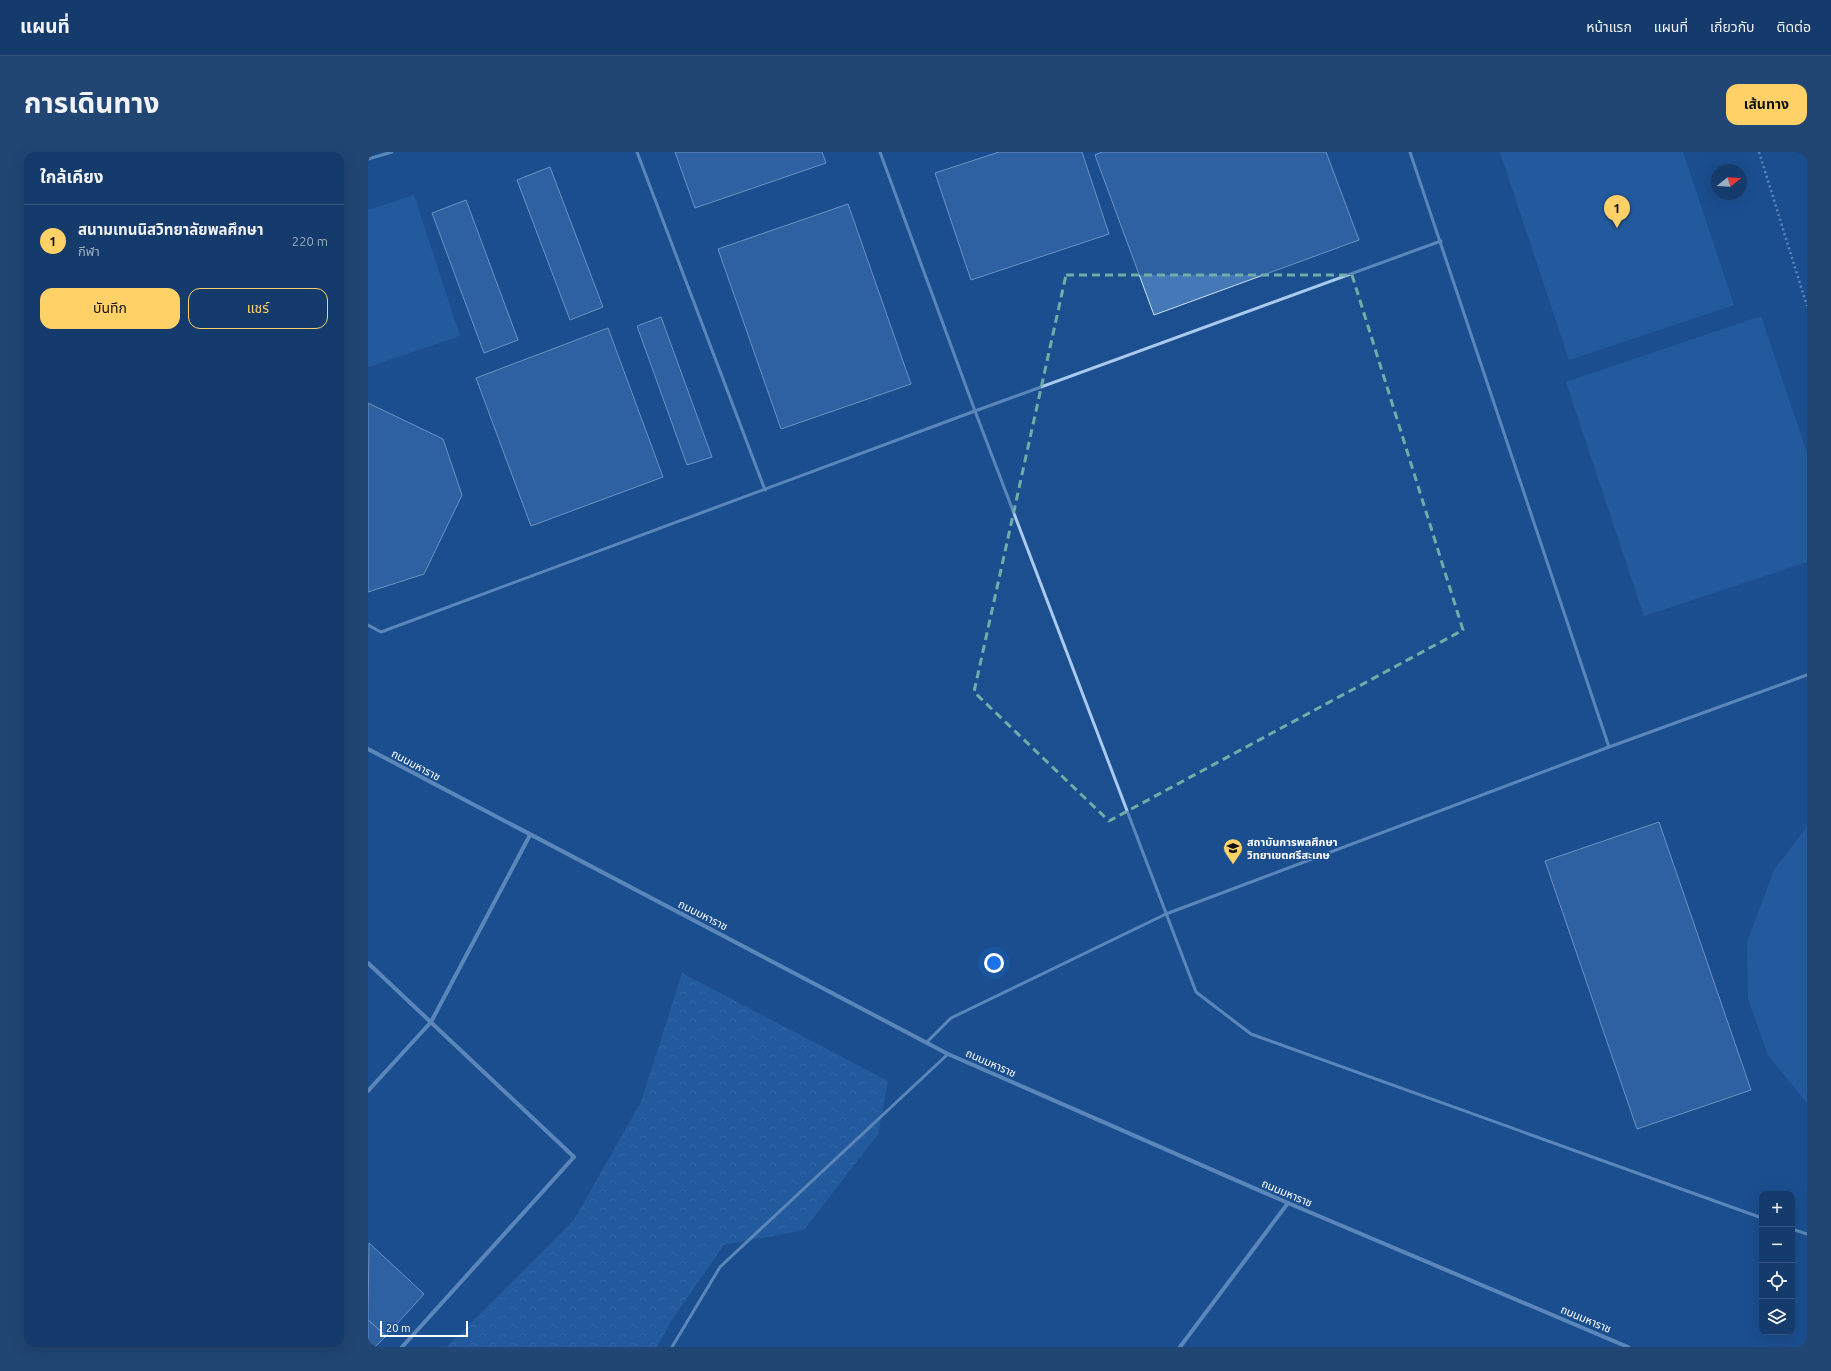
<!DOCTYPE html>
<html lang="th">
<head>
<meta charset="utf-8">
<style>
  :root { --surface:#143b6b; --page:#214673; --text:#f1f3f6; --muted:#9dadc1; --line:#33557e; --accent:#ffd166 }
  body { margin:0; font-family:Ubuntu,"Noto Sans Thai",sans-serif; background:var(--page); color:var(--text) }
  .controls { position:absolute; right:12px; bottom:12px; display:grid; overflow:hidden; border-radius:8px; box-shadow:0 4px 16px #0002 }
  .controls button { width:36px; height:36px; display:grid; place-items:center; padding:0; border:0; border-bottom:1px solid var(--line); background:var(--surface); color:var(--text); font:20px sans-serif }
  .compass { position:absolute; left:1343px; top:12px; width:36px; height:36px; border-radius:50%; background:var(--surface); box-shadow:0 4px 16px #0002; rotate:72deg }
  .scale { position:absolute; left:12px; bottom:10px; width:88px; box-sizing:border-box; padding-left:4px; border:2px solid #fff; border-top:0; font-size:11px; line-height:14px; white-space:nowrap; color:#fff; -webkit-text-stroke:3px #1b4f8f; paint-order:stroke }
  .you { position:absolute; left:626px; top:811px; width:14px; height:14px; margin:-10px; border:3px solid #fff; border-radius:50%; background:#1a73e8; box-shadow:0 0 0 6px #1a73e833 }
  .badge { display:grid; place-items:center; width:26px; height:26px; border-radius:50%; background:var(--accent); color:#111; font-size:13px; font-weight:700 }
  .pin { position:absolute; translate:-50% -33px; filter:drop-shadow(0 1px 2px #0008) }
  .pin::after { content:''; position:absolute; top:21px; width:14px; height:12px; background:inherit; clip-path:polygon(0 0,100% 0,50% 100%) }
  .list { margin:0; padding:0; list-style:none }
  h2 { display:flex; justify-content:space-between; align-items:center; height:52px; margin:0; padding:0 16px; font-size:17px }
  h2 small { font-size:13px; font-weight:400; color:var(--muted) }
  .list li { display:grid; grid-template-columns:26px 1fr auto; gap:12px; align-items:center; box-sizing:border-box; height:72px; padding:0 16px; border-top:1px solid var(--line) }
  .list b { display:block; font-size:15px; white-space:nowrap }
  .list p { margin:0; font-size:13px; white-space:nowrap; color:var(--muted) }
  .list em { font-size:13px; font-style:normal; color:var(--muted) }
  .actions { display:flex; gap:8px; padding:12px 16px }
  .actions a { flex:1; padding:9px 0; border:1px solid var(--accent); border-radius:12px; text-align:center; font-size:14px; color:var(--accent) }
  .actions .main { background:var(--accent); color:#111 }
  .icon { flex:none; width:22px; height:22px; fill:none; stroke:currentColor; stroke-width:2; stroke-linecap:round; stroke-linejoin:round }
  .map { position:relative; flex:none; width:1439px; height:1195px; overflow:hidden; border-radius:12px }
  header { display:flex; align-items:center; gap:24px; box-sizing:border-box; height:56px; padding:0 20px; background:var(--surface); border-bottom:1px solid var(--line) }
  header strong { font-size:19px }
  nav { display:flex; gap:22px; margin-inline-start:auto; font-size:14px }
  .intro { display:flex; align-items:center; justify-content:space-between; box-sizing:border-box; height:96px; padding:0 24px }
  h1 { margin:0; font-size:28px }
  .button { padding:10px 18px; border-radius:12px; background:var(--accent); color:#111; font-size:14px; font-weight:700 }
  main { display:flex; gap:24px; padding:0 24px }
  aside { flex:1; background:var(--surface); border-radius:12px; box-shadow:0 4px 16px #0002 }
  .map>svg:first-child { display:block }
</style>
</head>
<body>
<header>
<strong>แผนที่</strong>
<nav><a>หน้าแรก</a><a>แผนที่</a><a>เกี่ยวกับ</a><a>ติดต่อ</a></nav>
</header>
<div class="intro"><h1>การเดินทาง</h1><a class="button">เส้นทาง</a></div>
<main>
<aside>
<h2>ใกล้เคียง<small></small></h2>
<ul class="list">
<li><span class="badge">1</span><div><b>สนามเทนนิสวิทยาลัยพลศึกษา</b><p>กีฬา</p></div><em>220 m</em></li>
</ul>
<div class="actions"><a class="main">บันทึก</a><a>แชร์</a></div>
</aside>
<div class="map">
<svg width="1439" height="1195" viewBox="0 0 1439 1195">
  <defs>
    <pattern id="forest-crowns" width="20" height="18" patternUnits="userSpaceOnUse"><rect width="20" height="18" fill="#2e69ad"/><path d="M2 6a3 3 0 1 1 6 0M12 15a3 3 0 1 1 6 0" fill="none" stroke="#4d80b9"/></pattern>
  </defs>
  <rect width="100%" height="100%" fill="#1b4f8f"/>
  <!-- forest -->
  <path fill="url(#forest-crowns)" d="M314,821l206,108 -10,53 -74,96 -80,15 -51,73 -16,29h-210l127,-127 67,-118z"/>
  <!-- garden -->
  <g fill="#2e69ad">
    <path d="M1132,0h183l51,153 -165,55z"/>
    <path d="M46,43l46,141 -92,31v-157z"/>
    <path d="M1393,164l46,137v109l-163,54 -78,-234z"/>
    <path d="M1439,675v276l-39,-48 -20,-56 -1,-57 27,-72z"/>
  </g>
  <!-- building -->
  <g fill="#4478b7" stroke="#cfe3fa">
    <path d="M307,0h147l4,11 -131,45z"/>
    <path d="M631,0h83l27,82 -138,46 -36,-107z"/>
    <path d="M734,0h224l33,88 -205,75 -59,-160z"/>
    <path d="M182,15l53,140 -33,13 -53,-140z"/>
    <path d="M98,48l52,140 -34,13 -52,-140z"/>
    <path d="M480,52l63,180 -130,45 -63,-180z"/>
    <path d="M293,165l51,140 -25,8 -50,-139z"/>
    <path d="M240,176l55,149 -132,49 -55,-148z"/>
    <path d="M0,251l75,36 19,56 -38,79 -56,18z"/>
    <path d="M1291,670l92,268 -114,39 -92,-268z"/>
    <path d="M1,1091l55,51 -38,42 -18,-16z"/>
    <path d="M0,1168l18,16 -11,11h-7z"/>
  </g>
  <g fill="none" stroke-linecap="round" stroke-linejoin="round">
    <!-- path -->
    <path stroke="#a9c9ee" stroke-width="2.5" stroke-dasharray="2 3" stroke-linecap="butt" d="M1391,0l48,154"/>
    <!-- service -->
    <g stroke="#a9c9ee" stroke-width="3">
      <path d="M269,0l128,338"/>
      <path d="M512,0l95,259 221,581 55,42 511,184"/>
      <path d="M1042,0l199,595"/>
      <path d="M0,7l24,-7"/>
      <path d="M0,473l13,7 594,-221 466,-170"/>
      <path d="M560,889l23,-23 215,-104 443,-167 198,-72"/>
      <path d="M1424,1077l15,5"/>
      <path d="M304,1195l48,-80 228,-213"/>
    </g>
    <!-- minor -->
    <g stroke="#a9c9ee" stroke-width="4">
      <path d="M0,597l580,305 340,149 340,144"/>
      <path d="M0,811l206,194 -172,190"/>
      <path d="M0,939l63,-69 99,-187"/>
      <path d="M812,1195l108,-144"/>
    </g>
  </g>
  <!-- marked area -->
  <path d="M0 0H1439V1195H0ZM698,123h286l111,355 -354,191 -135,-129z" fill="#1b4f8f" fill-opacity=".55" fill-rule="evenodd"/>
  <path fill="none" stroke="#6fada8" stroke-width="3" stroke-dasharray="8 5" stroke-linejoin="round" d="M698,123h286l111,355 -354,191 -135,-129z"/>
  <!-- icons -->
  <defs>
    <g id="university-pin" transform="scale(1)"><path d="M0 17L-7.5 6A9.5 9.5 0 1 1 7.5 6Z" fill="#ffd166" stroke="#1b4f8f"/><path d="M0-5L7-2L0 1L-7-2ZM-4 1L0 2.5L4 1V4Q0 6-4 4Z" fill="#111"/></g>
  </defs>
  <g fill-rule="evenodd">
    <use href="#university-pin" x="865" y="696"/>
  </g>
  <g text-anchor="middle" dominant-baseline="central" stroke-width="3" stroke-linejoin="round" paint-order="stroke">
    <!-- street labels -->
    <g font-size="11" fill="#fff" stroke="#1b4f8f">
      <text transform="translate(48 613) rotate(28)">ถนนมหาราช</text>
      <text transform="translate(335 763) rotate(27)">ถนนมหาราช</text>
      <text transform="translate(623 911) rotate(24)">ถนนมหาราช</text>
      <text transform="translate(919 1041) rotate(23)">ถนนมหาราช</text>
      <text transform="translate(1218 1167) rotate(23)">ถนนมหาราช</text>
    </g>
    <!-- poi labels -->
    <g font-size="11" font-weight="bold" fill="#fff" stroke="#1b4f8f" text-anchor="start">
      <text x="879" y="690">สถาบันการพลศึกษา<tspan x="879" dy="13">วิทยาเขตศรีสะเกษ</tspan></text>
    </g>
  </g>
</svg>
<div class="controls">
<button>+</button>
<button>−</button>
<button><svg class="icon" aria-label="locate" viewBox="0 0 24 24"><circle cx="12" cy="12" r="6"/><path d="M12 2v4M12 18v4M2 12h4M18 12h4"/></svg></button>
<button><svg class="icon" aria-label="layers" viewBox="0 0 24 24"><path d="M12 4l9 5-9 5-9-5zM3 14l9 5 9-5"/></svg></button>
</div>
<svg class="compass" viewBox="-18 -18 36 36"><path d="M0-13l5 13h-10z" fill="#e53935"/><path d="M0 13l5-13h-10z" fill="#9dadc1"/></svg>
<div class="scale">20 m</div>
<div class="you"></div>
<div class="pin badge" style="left:1249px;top:76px">1</div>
</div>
</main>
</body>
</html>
